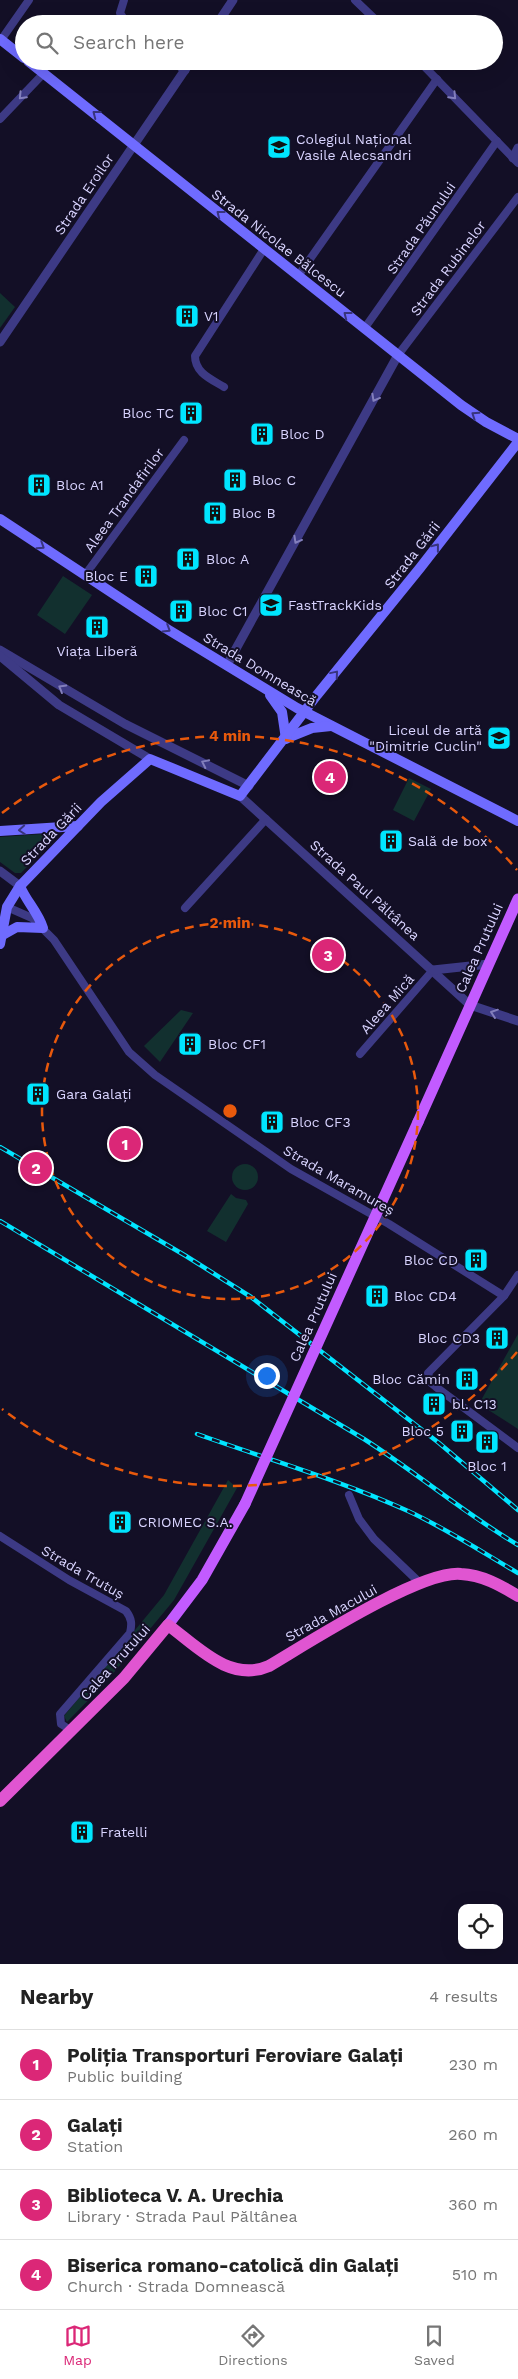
<!DOCTYPE html>
<html lang="en">
<head>
<meta charset="utf-8">
<style>
  :root { --surface:#fff; --page:#f6f6f6; --text:#222; --muted:#767676; --line:#e0e0e0; --accent:#db2777 }
  body { margin:0; font-family:"Work Sans",sans-serif; background:var(--page); color:var(--text) }
  .controls { position:absolute; right:15px; bottom:15px; display:grid; overflow:hidden; border-radius:10px; box-shadow:0 5px 20px #0002 }
  .controls button { width:45px; height:45px; display:grid; place-items:center; padding:0; border:0; border-bottom:1px solid var(--line); background:var(--surface); color:var(--text); font:25px sans-serif }
  .you { position:absolute; left:266px; top:1375px; width:18px; height:18px; margin:-12px; border:4px solid #fff; border-radius:50%; background:#1a73e8; box-shadow:0 0 0 8px #1a73e833 }
  .badge { display:grid; place-items:center; width:32px; height:32px; border-radius:50%; background:var(--accent); color:#fff; font-size:16px; font-weight:700 }
  .pin { position:absolute; translate:-50% -50%; border:2px solid #fff; box-shadow:0 1px 5px #0006 }
  .list { margin:0; padding:0; list-style:none }
  h2 { display:flex; justify-content:space-between; align-items:center; height:65px; margin:0; padding:0 20px; font-size:21px }
  h2 small { font-size:16px; font-weight:400; color:var(--muted) }
  .list li { display:grid; grid-template-columns:32px 1fr auto; gap:15px; align-items:center; box-sizing:border-box; height:70px; padding:0 20px; border-top:1px solid var(--line) }
  .list b { display:block; font-size:19px; white-space:nowrap }
  .list p { margin:0; font-size:16px; white-space:nowrap; color:var(--muted) }
  .list em { font-size:16px; font-style:normal; color:var(--muted) }
  .icon { flex:none; width:28px; height:28px; fill:none; stroke:currentColor; stroke-width:2; stroke-linecap:round; stroke-linejoin:round }
  .map { position:relative; flex:none; width:518px; height:1964px; overflow:hidden }
  .search { position:absolute; background:var(--surface); box-shadow:0 5px 20px #0002; left:15px; right:15px; top:15px; height:55px; display:flex; align-items:center; gap:12px; box-sizing:border-box; padding:0 18px; border-radius:28px; color:var(--muted); font-size:19px }
  .sheet { height:345px; background:var(--surface) }
  nav { display:flex; justify-content:space-around; align-items:center; box-sizing:border-box; height:70px; border-top:1px solid var(--line); background:var(--surface); font-size:14px; color:var(--muted) }
  nav a { display:grid; justify-items:center; gap:2px }
  nav .on { color:var(--accent) }
  .map>svg:first-child { display:block }
</style>
</head>
<body>
<div class="map">
<svg width="518" height="1964" viewBox="0 0 518 1964">
  <rect width="100%" height="100%" fill="#130f26"/>
  <!-- green -->
  <g fill="#12302f">
    <path d="M0,293l15,14 -15,21z"/>
    <path d="M63,576l29,19 -27,39 -28,-19z"/>
    <path d="M409,778l22,11 -17,32 -21,-11z"/>
    <path d="M56,833l1,2 -1,2 -35,36h-6l-15,-11v-25z"/>
    <path d="M181,1010l12,3 -33,49 -16,-16z"/>
    <circle cx="245" cy="1177" r="13"/>
    <path d="M231,1194l5,4 10,2 2,4 -22,38 -19,-11z"/>
    <path d="M518,1334v95l-39,-25z"/>
    <path d="M228,1480l9,8 -63,112 -68,82 -39,40 -3,-6 100,-121z"/>
  </g>
  <g fill="none" stroke-linecap="round" stroke-linejoin="round">
    <!-- minor -->
    <g stroke="#3d3a85" stroke-width="8">
      <path d="M124,0l-4,13 7,11"/>
      <path d="M355,0l25,24"/>
      <path d="M1,40l28,-40"/>
      <path d="M173,61l12,10"/>
      <path d="M419,61l99,102"/>
      <path d="M0,119l43,-45"/>
      <path d="M298,276l139,-197"/>
      <path d="M364,329l133,-188"/>
      <path d="M398,355l120,-158"/>
      <path d="M224,387c-13,-8 -29,-14 -29,-31l69,-107"/>
      <path d="M85,575l99,-135"/>
      <path d="M7,907l25,11 22,22 75,112 26,23 136,94 98,55 115,72"/>
      <path d="M185,908l81,-89"/>
      <path d="M360,1054l73,-84"/>
      <path d="M518,1275l-14,21 -76,77 3,10 5,4 82,61"/>
      <path d="M349,1495l10,24 15,20 46,44"/>
      <path d="M0,1536l69,44 57,31c6,8 6,13 4,22l-70,81 1,10 11,7"/>
    </g>
    <!-- tertiary -->
    <g stroke="#3d3a85" stroke-width="9">
      <path d="M217,24l16,-24"/>
      <path d="M513,158l5,-10"/>
      <path d="M0,342l191,-281"/>
      <path d="M0,650l125,74 124,62"/>
      <path d="M0,656l59,49 91,54"/>
      <path d="M227,665l171,-310"/>
      <path d="M240,796l230,209 48,16"/>
      <path d="M0,871l20,15"/>
      <path d="M433,970l56,-6"/>
    </g>
    <!-- secondary -->
    <g stroke="#6f6bff" stroke-width="10">
      <path d="M0,39l24,19"/>
      <path d="M28,61l433,344 25,17 32,17"/>
      <path d="M0,519l167,110 130,79 221,113"/>
      <path d="M270,695l12,17 4,27"/>
      <path d="M287,738l25,-10 19,-2"/>
      <path d="M0,831l78,-5"/>
      <path d="M1,936l16,-9 26,1c-5,-16 -17,-27 -23,-42"/>
      <path d="M0,944l7,-37 13,-21 81,-84 49,-43 90,37 77,-101 103,-127 98,-126"/>
    </g>
    <!-- primary -->
    <g stroke="#c25bff" stroke-width="11">
      <path d="M418,1122l100,-223"/>
      <path d="M168,1625l34,-45 43,-76"/>
    </g>
    <!-- trunk -->
    <path stroke="#e055d1" stroke-width="12" d="M0,1801l124,-123 44,-53c30,22 62,58 101,41 39,-23 152,-96 192,-92 21,1 39,11 57,22"/>
    <!-- rail casing -->
    <g stroke="#00e5ff" stroke-width="4.5">
      <g id="rail">
        <path d="M0,1147l186,109 65,41 188,146 79,67"/>
        <path d="M0,1221l364,218c53,34 100,74 154,106"/>
        <path d="M197,1434c70,25 143,46 211,77 39,18 74,41 110,62"/>
      </g>
    </g>
    <!-- rail -->
    <use href="#rail" stroke="#130f26" stroke-width="2.5" stroke-dasharray="8" stroke-linecap="butt"/>
    <!-- primary-bridge -->
    <path stroke="#c25bff" stroke-width="11" d="M245,1504l173,-382"/>
  </g>
  <!-- one-way arrows -->
  <defs><path id="oneway-chevron" d="M-2-3.5L2.5 0L-2 3.5" fill="none" stroke-width="1.6" stroke-linecap="round" stroke-linejoin="round" transform="scale(1.25)"/></defs>
  <g stroke="#837fbc">
    <use href="#oneway-chevron" transform="translate(22 96) rotate(134)"/>
    <use href="#oneway-chevron" transform="translate(453 96) rotate(46)"/>
    <use href="#oneway-chevron" transform="translate(375 398) rotate(119)"/>
    <use href="#oneway-chevron" transform="translate(297 540) rotate(119)"/>
    <use href="#oneway-chevron" transform="translate(62 688) rotate(-150)"/>
    <use href="#oneway-chevron" transform="translate(205 763) rotate(-154)"/>
    <use href="#oneway-chevron" transform="translate(494 1013) rotate(-161)"/>
  </g>
  <g stroke="#38347d">
    <use href="#oneway-chevron" transform="translate(96 114) rotate(-142)"/>
    <use href="#oneway-chevron" transform="translate(220 214) rotate(-142)"/>
    <use href="#oneway-chevron" transform="translate(347 315) rotate(-142)"/>
    <use href="#oneway-chevron" transform="translate(475 415) rotate(-146)"/>
    <use href="#oneway-chevron" transform="translate(41 546) rotate(33)"/>
    <use href="#oneway-chevron" transform="translate(436 547) rotate(-52)"/>
    <use href="#oneway-chevron" transform="translate(167 629) rotate(32)"/>
    <use href="#oneway-chevron" transform="translate(335 674) rotate(-50)"/>
    <use href="#oneway-chevron" transform="translate(22 830) rotate(176)"/>
  </g>
  <!-- distance rings -->
  <g fill="none" stroke="#e8590c" stroke-width="2.5" stroke-dasharray="9 6">
    <circle cx="230" cy="1111" r="188"/>
    <path d="M517 1352A375 375 0 0 1 2 1409M2 813A375 375 0 0 1 517 870"/>
  </g>
  <!-- icons -->
  <defs>
    <g id="university-square" transform="scale(1.25)"><rect x="-9" y="-9" width="18" height="18" rx="4" fill="#00e5ff" stroke="#130f26"/><path d="M0-5L7-2L0 1L-7-2ZM-4 1L0 2.5L4 1V4Q0 6-4 4Z" fill="#111"/></g>
    <g id="building-square" transform="scale(1.25)"><rect x="-9" y="-9" width="18" height="18" rx="4" fill="#00e5ff" stroke="#130f26"/><path d="M-4-6H4V6H1V3H-1V6H-4ZM-2.5-4.3h1.7v1.8h-1.7ZM.8-4.3h1.7v1.8H.8ZM-2.5-1h1.7V.8h-1.7ZM.8-1h1.7V.8H.8Z" fill="#111"/></g>
    <g id="school-square" transform="scale(1.25)"><rect x="-9" y="-9" width="18" height="18" rx="4" fill="#00e5ff" stroke="#130f26"/><path d="M0-5L7-2L0 1L-7-2ZM-4 1L0 2.5L4 1V4Q0 6-4 4Z" fill="#111"/></g>
  </defs>
  <g fill-rule="evenodd">
    <use href="#university-square" x="279" y="147"/>
    <use href="#building-square" x="187" y="316"/>
    <use href="#building-square" x="191" y="413"/>
    <use href="#building-square" x="262" y="434"/>
    <use href="#building-square" x="235" y="480"/>
    <use href="#building-square" x="39" y="485"/>
    <use href="#building-square" x="215" y="513"/>
    <use href="#building-square" x="188" y="559"/>
    <use href="#building-square" x="146" y="576"/>
    <use href="#school-square" x="271" y="605"/>
    <use href="#building-square" x="181" y="611"/>
    <use href="#building-square" x="97" y="627"/>
    <use href="#university-square" x="499" y="738"/>
    <use href="#building-square" x="391" y="841"/>
    <use href="#building-square" x="190" y="1044"/>
    <use href="#building-square" x="38" y="1094"/>
    <use href="#building-square" x="272" y="1122"/>
    <use href="#building-square" x="476" y="1260"/>
    <use href="#building-square" x="377" y="1296"/>
    <use href="#building-square" x="497" y="1338"/>
    <use href="#building-square" x="467" y="1379"/>
    <use href="#building-square" x="434" y="1404"/>
    <use href="#building-square" x="462" y="1431"/>
    <use href="#building-square" x="487" y="1442"/>
    <use href="#building-square" x="120" y="1522"/>
    <use href="#building-square" x="82" y="1832"/>
  </g>
  <g text-anchor="middle" dominant-baseline="central" stroke-width="4" stroke-linejoin="round" paint-order="stroke">
    <!-- poi labels -->
    <g font-size="14" fill="#d9d4ff" stroke="#130f26" text-anchor="start">
      <text x="296" y="139">Colegiul Național<tspan x="296" dy="16">Vasile Alecsandri</tspan></text>
      <text x="204" y="316">V1</text>
      <text x="174" y="413" text-anchor="end">Bloc TC</text>
      <text x="280" y="434">Bloc D</text>
      <text x="252" y="480">Bloc C</text>
      <text x="56" y="485">Bloc A1</text>
      <text x="232" y="513">Bloc B</text>
      <text x="206" y="559">Bloc A</text>
      <text x="128" y="576" text-anchor="end">Bloc E</text>
      <text x="288" y="605">FastTrackKids</text>
      <text x="198" y="611">Bloc C1</text>
      <text x="97" y="651" text-anchor="middle">Viața Liberă</text>
      <text x="482" y="730" text-anchor="end">Liceul de artă<tspan x="482" dy="16">"Dimitrie Cuclin"</tspan></text>
      <text x="408" y="841">Sală de box</text>
      <text x="208" y="1044">Bloc CF1</text>
      <text x="56" y="1094">Gara Galați</text>
      <text x="290" y="1122">Bloc CF3</text>
      <text x="458" y="1260" text-anchor="end">Bloc CD</text>
      <text x="394" y="1296">Bloc CD4</text>
      <text x="480" y="1338" text-anchor="end">Bloc CD3</text>
      <text x="450" y="1379" text-anchor="end">Bloc Cămin</text>
      <text x="452" y="1404">bl. C13</text>
      <text x="444" y="1431" text-anchor="end">Bloc 5</text>
      <text x="487" y="1466" text-anchor="middle">Bloc 1</text>
      <text x="138" y="1522">CRIOMEC S.A.</text>
      <text x="100" y="1832">Fratelli</text>
    </g>
    <!-- street labels -->
    <g font-size="14" fill="#d9d4ff" stroke="#130f26">
      <text transform="translate(84 194) rotate(-56)">Strada Eroilor</text>
      <text transform="translate(421 228) rotate(-55)">Strada Păunului</text>
      <text transform="translate(279 243) rotate(38)">Strada Nicolae Bălcescu</text>
      <text transform="translate(448 268) rotate(-53)">Strada Rubinelor</text>
      <text transform="translate(124 500) rotate(-54)">Aleea Trandafirilor</text>
      <text transform="translate(412 555) rotate(-52)">Strada Gării</text>
      <text transform="translate(260 669) rotate(31)">Strada Domnească</text>
      <text transform="translate(51 834) rotate(-46)">Strada Gării</text>
      <text transform="translate(365 890) rotate(42)">Strada Paul Păltânea</text>
      <text transform="translate(479 948) rotate(-66)">Calea Prutului</text>
      <text transform="translate(387 1004) rotate(-49)">Aleea Mică</text>
      <text transform="translate(339 1180) rotate(30)">Strada Maramureș</text>
      <text transform="translate(313 1317) rotate(-66)">Calea Prutului</text>
      <text transform="translate(83 1572) rotate(30)">Strada Trutuș</text>
      <text transform="translate(331 1613) rotate(-29)">Strada Macului</text>
      <text transform="translate(115 1662) rotate(-48)">Calea Prutului</text>
    </g>
  </g>
  <circle cx="230" cy="1111" r="8" fill="#e8590c" stroke="#130f26" stroke-width="2.5"/>
  <g font-size="15" text-anchor="middle" font-weight="bold" fill="#e8590c" stroke="#130f26" stroke-width="4" stroke-linejoin="round" paint-order="stroke">
    <text x="230" y="741">4 min</text>
    <text x="230" y="928">2 min</text>
  </g>
</svg>
<div class="controls">
<button><svg class="icon" aria-label="locate" viewBox="0 0 24 24"><circle cx="12" cy="12" r="6"/><path d="M12 2v4M12 18v4M2 12h4M18 12h4"/></svg></button>
</div>
<div class="you"></div>
<div class="pin badge" style="left:125px;top:1144px">1</div>
<div class="pin badge" style="left:36px;top:1168px">2</div>
<div class="pin badge" style="left:328px;top:955px">3</div>
<div class="pin badge" style="left:330px;top:777px">4</div>
<div class="search"><svg class="icon" aria-label="search" viewBox="0 0 24 24"><circle cx="10" cy="10" r="6"/><path d="M15 15l6 6"/></svg>Search here</div>
</div>
<section class="sheet">
<h2>Nearby<small>4 results</small></h2>
<ul class="list">
<li><span class="badge">1</span><div><b>Poliția Transporturi Feroviare Galați</b><p>Public building</p></div><em>230 m</em></li>
<li><span class="badge">2</span><div><b>Galați</b><p>Station</p></div><em>260 m</em></li>
<li><span class="badge">3</span><div><b>Biblioteca V. A. Urechia</b><p>Library · Strada Paul Păltânea</p></div><em>360 m</em></li>
<li><span class="badge">4</span><div><b>Biserica romano-catolică din Galați</b><p>Church · Strada Domnească</p></div><em>510 m</em></li>
</ul>
</section>
<nav>
<a class="on"><svg class="icon" aria-label="map" viewBox="0 0 24 24"><path d="M3 6l6-2 6 2 6-2v14l-6 2-6-2-6 2zM9 4v14M15 6v14"/></svg>Map</a>
<a><svg class="icon" aria-label="directions" viewBox="0 0 24 24"><path d="M12 3l9 9-9 9-9-9zM9 14v-3h6M13 9l2 2-2 2"/></svg>Directions</a>
<a><svg class="icon" aria-label="saved" viewBox="0 0 24 24"><path d="M7 4h10v16l-5-4-5 4z"/></svg>Saved</a>
</nav>
</body>
</html>
